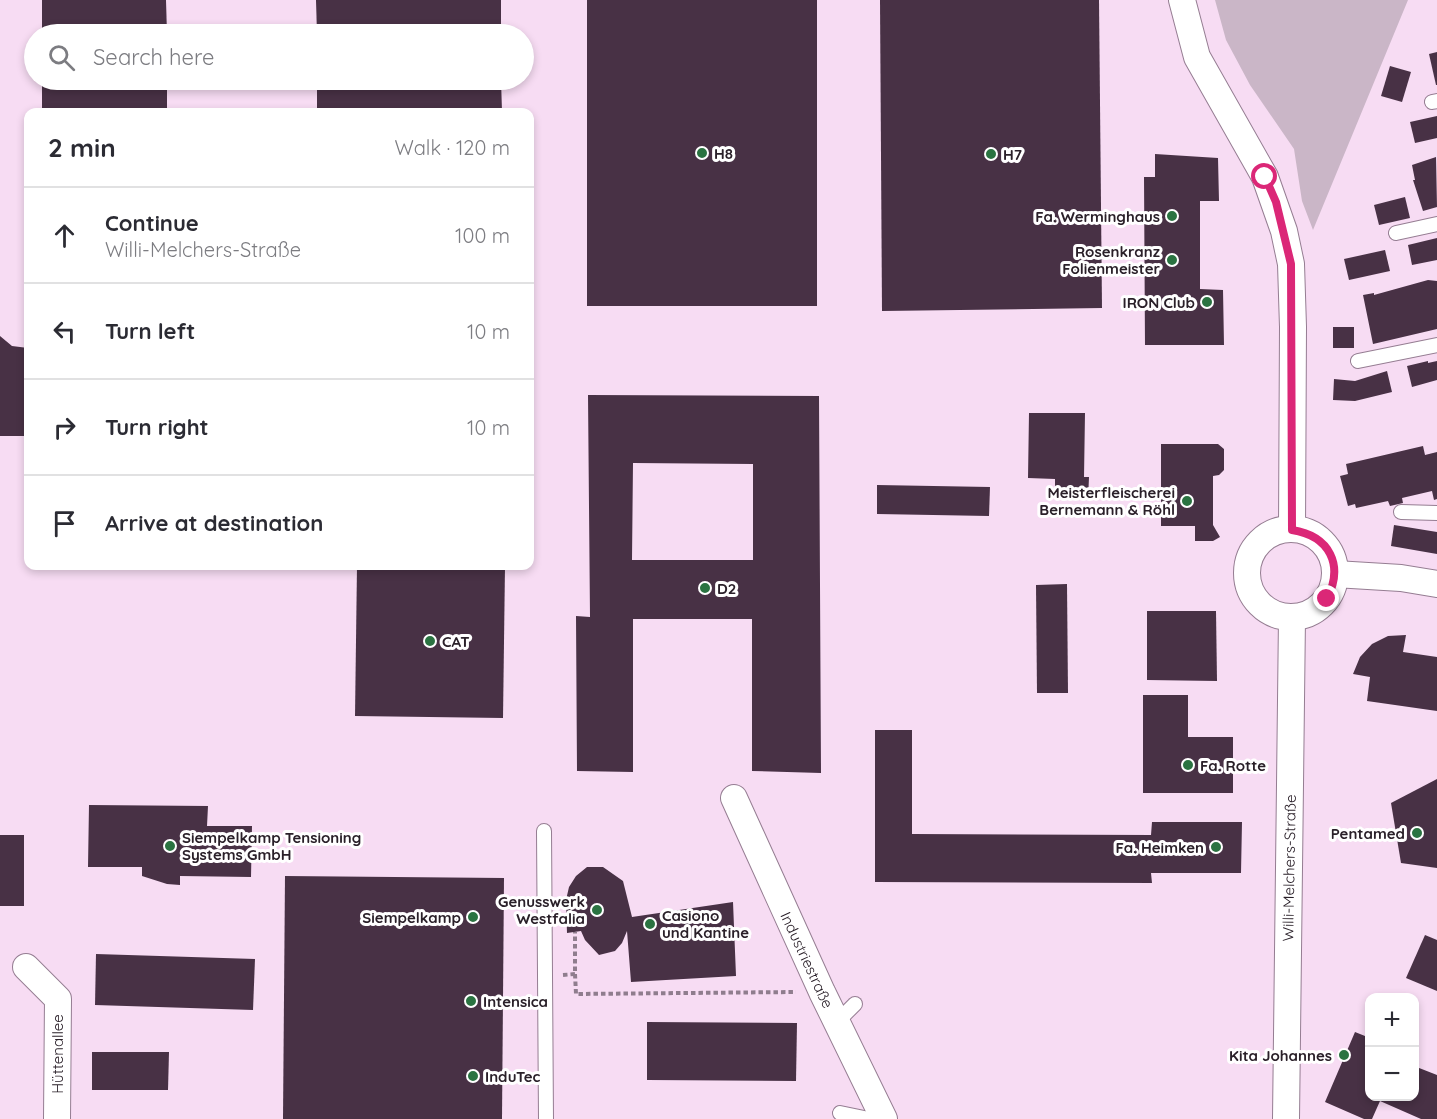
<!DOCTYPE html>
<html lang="en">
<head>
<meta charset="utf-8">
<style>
  :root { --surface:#fff; --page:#f2f2f3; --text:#2b2b33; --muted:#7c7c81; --line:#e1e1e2 }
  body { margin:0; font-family:Quicksand,sans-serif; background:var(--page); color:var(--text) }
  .controls { position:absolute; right:18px; bottom:18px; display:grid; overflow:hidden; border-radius:12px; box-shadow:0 3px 9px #0003 }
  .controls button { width:54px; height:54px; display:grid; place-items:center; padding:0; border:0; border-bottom:2px solid var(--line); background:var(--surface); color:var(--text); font:30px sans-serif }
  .stop { position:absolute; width:18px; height:18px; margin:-14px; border:4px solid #db2777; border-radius:50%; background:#fff }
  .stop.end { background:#db2777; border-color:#fff; box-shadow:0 2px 6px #0008 }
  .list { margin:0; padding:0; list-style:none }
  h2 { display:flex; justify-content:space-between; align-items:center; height:78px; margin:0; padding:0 24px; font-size:26px }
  h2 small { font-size:20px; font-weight:400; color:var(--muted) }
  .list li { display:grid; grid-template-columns:39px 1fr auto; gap:18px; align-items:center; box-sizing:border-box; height:96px; padding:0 24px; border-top:2px solid var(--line) }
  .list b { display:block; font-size:22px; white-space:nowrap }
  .list p { margin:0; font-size:20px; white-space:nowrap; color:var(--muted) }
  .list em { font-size:20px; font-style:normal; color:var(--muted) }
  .icon { flex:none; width:33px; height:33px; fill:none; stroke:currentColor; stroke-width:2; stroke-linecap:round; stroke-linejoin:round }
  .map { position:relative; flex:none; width:1437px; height:1119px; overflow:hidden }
  .search { position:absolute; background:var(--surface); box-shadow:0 3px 9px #0003; left:24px; top:24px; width:510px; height:66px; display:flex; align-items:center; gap:15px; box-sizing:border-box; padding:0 21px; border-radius:33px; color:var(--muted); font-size:22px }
  .panel { position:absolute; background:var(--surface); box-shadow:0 3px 9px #0003; left:24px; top:108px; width:510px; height:462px; border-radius:12px }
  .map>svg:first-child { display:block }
</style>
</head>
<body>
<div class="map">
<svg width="1437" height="1119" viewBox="0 0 1437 1119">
  <rect width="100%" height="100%" fill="#f7dcf3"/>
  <!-- green -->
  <path fill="#cab6c7" d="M1215,0h193l-95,230 -11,-29 -8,-52 -44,-64 -24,-45z"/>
  <!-- building -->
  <g fill="#483145" fill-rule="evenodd">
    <path d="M42,0h124l1,34h-125z"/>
    <path d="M316,0h185v34h-184z"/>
    <rect x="587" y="0" width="230" height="306"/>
    <path d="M880,0h219l3,308 -220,3z"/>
    <path d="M1437,52v33h-1l-7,-31z"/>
    <path d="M1390,66l21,6 -9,30 -21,-6z"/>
    <rect x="42" y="80" width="125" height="32"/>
    <path d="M317,80h184l1,32h-185z"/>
    <path d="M1437,116v22l-22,5 -5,-21z"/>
    <path d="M1155,154l63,4 1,43h-19v88l23,1 1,55h-79l-1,-168h11z"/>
    <path d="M1436,157l1,50 -14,4 -10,-31h2l-3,-15z"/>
    <path d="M1405,197l5,21 -31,7 -5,-20z"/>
    <path d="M1437,238v22l-25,5 -4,-20z"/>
    <path d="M1385,250l5,21 -41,9 -5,-21z"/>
    <path d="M1428,280l9,1v48l-64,15 -10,-49 11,-2v2z"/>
    <rect x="1333" y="327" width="21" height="21"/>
    <path d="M0,336l12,10 16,2v88h-28z"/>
    <path d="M1428,361v2l9,-2v19l-25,7 -5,-21z"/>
    <path d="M1387,371l5,21 -37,9 -22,-1 1,-21 21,2z"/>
    <path d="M588,395l231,1 2,377 -69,-2v-152h-119v153l-56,-1 -1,-155 14,1zM633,463l120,1v96h-121z"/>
    <path d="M1029,413h56l-1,64h5l-1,23 -33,-1v-20l-27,-1z"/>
    <path d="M1161,444h57l6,5v21l-5,5 -6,1v49l7,12 -7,4h-18v-15h-34z"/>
    <path d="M1423,446l2,9 12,-3v47l-3,1 -2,-9 -30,7 1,5 -13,3 -2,-5 -32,7 -1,-4 -7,2 -8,-30 8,-2 -2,-10z"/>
    <path d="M877,485l113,2 -1,29 -112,-2z"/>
    <path d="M1394,525l43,7v22l-46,-8z"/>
    <path d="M357,566h148l-2,152 -148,-2z"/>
    <path d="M1067,584l1,109h-31l-1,-108z"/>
    <path d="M1147,611h69l1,70 -70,-1z"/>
    <path d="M1406,635l-3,17 34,5v54l-70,-10 3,-24 -17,-3 7,-17 12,-13 16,-8z"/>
    <path d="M1143,695h45v42h45v56h-90z"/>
    <path d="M875,730h37v104l239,1 1,-13h90l-1,51h-90l1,10 -277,-1z"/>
    <path d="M1437,779v89l-36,-5 -10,-60z"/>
    <path d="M89,805l119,1 -1,20h45l-1,51 -71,-1v9l-13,-1 -25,-8v-9h-54z"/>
    <rect x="0" y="835" width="24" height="71"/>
    <path d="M587,867h16l20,14 9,36 101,-15 3,74 -105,6 -4,-51 -5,12 -7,8 -16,4 -14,-15 -4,-9 -14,2 -1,-33 3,-13 7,-11z"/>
    <path d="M285,876l219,2 -2,241h-219z"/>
    <path d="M1425,935l12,5v51l-31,-13z"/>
    <path d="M96,954l159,5 -2,51 -158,-5z"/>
    <path d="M647,1022l150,1 -1,58 -149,-1z"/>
    <path d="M1355,1032l15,6v58h44v-30l23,9v44h-16l-41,-18 -8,18h-8l-39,-17z"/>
    <path d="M92,1052h77l-1,38h-76z"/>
  </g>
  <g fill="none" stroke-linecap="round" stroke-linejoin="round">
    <!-- service casing -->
    <g stroke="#957d92" stroke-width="16">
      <g id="service">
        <path d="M1432,102l5,-1"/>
        <path d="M1396,233l41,-9"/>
        <path d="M1358,361l79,-16"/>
        <path d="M1401,512l36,1"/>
        <path d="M544,831l2,288"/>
        <path d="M837,1022l18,-18"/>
        <path d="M840,1113l29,6"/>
      </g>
    </g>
    <!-- minor casing -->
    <g stroke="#957d92" stroke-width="28">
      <g id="minor">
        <path d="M1182,0l15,57 68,120 19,54 7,33 2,63 -1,202"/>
        <circle cx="1291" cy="573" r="44"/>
        <path d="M1335,574l66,4 36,6"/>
        <path d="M734,798l88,194 62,127"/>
        <path d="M26,967l32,32 -1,120"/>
        <path d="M1286,1119l6,-502"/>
      </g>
    </g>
    <!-- path -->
    <g stroke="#8f7d8d" stroke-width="4" stroke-dasharray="4.5 3" stroke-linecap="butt">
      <path d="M575,974l1,20 220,-2"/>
      <path d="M563,975l12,-1v-42"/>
    </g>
    <!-- service -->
    <use href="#service" stroke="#fff" stroke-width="14"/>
    <!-- minor -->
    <use href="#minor" stroke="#fff" stroke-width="26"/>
  </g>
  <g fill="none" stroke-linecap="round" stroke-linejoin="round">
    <!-- route -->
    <path stroke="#db2777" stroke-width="8" d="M1265,177l11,25 15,62 1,266c38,6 52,35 35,69"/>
  </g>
  <!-- markers -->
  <g fill="#2a7341" stroke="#fff" stroke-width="2">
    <circle cx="702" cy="153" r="6"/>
    <circle cx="991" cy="154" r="6"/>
    <circle cx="1172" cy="216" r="6"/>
    <circle cx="1172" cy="260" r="6"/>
    <circle cx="1207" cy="302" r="6"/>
    <circle cx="1187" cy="501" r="6"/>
    <circle cx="705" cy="588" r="6"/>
    <circle cx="430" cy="641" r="6"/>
    <circle cx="1188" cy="765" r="6"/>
    <circle cx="1417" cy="833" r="6"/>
    <circle cx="170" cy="846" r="6"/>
    <circle cx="1216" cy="847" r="6"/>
    <circle cx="597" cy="910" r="6"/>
    <circle cx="473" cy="917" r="6"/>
    <circle cx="650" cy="924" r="6"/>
    <circle cx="471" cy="1001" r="6"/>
    <circle cx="1344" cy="1055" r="6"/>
    <circle cx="473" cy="1076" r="6"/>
  </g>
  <g text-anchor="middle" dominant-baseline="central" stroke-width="6" stroke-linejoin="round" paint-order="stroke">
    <!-- poi labels -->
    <g font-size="15" font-weight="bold" fill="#2a2029" stroke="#fff" text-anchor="start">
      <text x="714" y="153">H8</text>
      <text x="1003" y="154">H7</text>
      <text x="1160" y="216" text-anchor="end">Fa. Werminghaus</text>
      <text x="1160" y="251" text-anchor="end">Rosenkranz<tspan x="1160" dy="17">Folienmeister</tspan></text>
      <text x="1195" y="302" text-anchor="end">IRON Club</text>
      <text x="1175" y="492" text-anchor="end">Meisterfleischerei<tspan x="1175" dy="17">Bernemann &amp; Röhl</tspan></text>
      <text x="717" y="588">D2</text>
      <text x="442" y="641">CAT</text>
      <text x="1200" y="765">Fa. Rotte</text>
      <text x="1405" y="833" text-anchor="end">Pentamed</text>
      <text x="182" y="837">Siempelkamp Tensioning<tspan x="182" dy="17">Systems GmbH</tspan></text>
      <text x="1204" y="847" text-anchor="end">Fa. Heimken</text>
      <text x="585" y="901" text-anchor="end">Genusswerk<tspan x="585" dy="17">Westfalia</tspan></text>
      <text x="662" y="915">Casiono<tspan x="662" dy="17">und Kantine</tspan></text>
      <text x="461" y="917" text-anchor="end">Siempelkamp</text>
      <text x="483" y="1001">Intensica</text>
      <text x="1332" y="1055" text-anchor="end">Kita Johannes</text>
      <text x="485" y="1076">InduTec</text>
    </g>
    <!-- street labels -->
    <g font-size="15" fill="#2a2029" stroke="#fff">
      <text transform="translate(1289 868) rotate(-89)">Willi-Melchers-Straße</text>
      <text transform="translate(807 960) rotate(65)">Industriestraße</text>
      <text transform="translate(57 1054) rotate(-90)">Hüttenallee</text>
    </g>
  </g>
</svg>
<div class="controls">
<button>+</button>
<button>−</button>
</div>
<div class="stop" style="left:1265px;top:177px"></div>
<div class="stop end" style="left:1327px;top:599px"></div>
<div class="search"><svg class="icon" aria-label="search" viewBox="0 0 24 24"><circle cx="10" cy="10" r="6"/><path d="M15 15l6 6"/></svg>Search here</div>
<section class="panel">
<h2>2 min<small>Walk · 120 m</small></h2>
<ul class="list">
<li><svg class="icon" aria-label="ahead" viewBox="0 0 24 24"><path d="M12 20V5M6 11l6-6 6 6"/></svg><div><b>Continue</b><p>Willi-Melchers-Straße</p></div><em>100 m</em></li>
<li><svg class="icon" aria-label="left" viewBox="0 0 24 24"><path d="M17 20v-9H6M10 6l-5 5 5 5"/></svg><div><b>Turn left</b></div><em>10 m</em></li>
<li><svg class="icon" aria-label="right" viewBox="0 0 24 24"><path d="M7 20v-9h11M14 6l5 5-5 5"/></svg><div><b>Turn right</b></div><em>10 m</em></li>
<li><svg class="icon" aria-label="arrive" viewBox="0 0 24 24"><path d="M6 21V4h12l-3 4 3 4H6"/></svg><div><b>Arrive at destination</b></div></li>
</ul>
</section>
</div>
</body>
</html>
